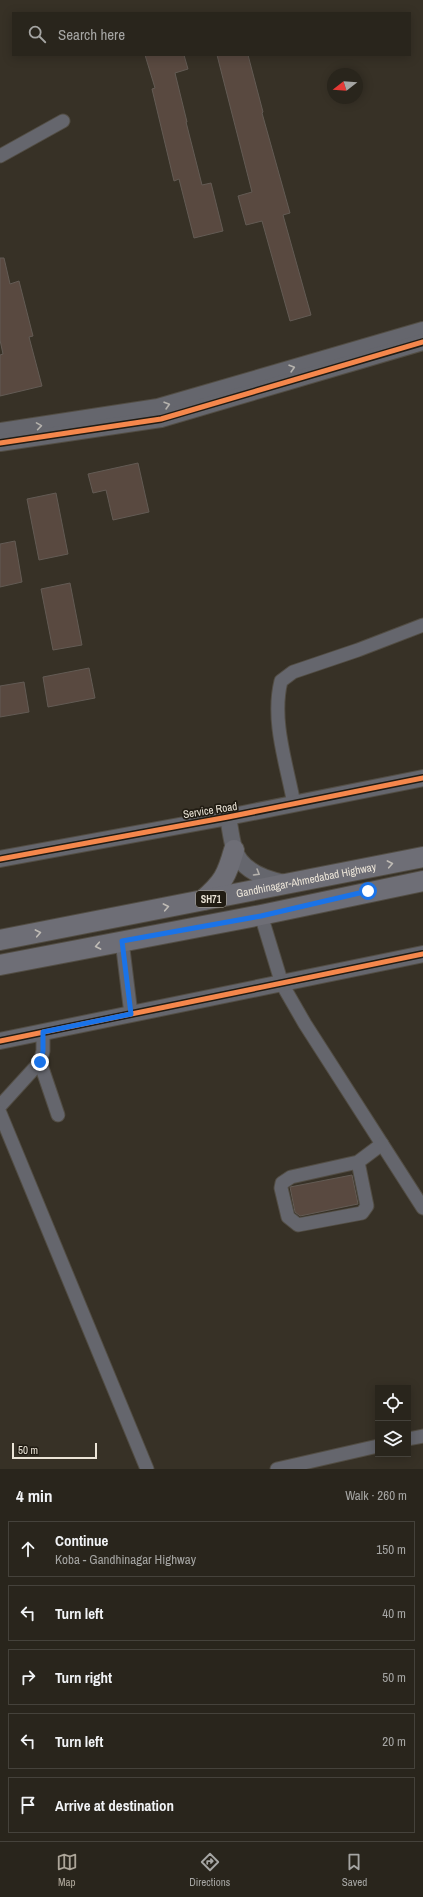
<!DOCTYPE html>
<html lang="en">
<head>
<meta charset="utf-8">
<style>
  :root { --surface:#29251c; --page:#353129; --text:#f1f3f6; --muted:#a5a5a3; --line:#45423b; --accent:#aca599 }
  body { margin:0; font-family:"Archivo Narrow",sans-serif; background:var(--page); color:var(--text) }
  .controls { position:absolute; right:12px; bottom:12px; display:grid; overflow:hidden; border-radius:0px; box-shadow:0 2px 10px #0003 }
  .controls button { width:36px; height:36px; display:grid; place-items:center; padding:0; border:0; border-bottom:1px solid var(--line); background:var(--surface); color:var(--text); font:20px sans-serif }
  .compass { position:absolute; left:327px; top:68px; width:36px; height:36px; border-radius:50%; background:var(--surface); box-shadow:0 2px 10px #0003; rotate:253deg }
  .scale { position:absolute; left:12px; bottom:10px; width:85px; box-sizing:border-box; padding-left:4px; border:2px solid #ebe4d7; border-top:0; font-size:11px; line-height:14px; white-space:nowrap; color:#ebe4d7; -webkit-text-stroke:3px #211c13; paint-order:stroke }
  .stop { position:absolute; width:12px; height:12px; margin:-9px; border:3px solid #1a73e8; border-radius:50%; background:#fff }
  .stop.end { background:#1a73e8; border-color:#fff; box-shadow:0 1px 4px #0008 }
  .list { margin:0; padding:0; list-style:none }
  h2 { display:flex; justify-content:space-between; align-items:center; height:52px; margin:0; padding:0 16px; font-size:17px }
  h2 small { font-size:13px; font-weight:400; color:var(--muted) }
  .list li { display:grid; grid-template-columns:26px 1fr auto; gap:12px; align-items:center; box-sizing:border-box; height:56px; margin:0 8px 8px; padding:0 8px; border:1px solid var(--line); border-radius:0px }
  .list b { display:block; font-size:15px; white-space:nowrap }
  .list p { margin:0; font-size:13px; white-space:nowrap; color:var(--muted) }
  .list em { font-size:13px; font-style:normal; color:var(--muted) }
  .icon { flex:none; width:22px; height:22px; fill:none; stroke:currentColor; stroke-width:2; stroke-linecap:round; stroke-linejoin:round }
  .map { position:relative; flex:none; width:423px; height:1469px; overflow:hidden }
  .search { position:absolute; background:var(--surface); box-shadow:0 2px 10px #0003; left:12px; right:12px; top:12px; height:44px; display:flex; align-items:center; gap:10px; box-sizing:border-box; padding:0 14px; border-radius:0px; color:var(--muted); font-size:15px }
  .sheet { height:372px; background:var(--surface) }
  nav { display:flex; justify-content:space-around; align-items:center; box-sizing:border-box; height:56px; border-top:1px solid var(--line); background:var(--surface); font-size:11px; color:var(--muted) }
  nav a { display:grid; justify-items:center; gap:2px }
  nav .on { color:var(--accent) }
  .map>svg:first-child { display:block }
</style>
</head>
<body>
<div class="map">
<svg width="423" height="1469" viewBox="0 0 423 1469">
  <rect width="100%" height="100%" fill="#373126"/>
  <!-- building -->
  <g fill="#594940" stroke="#635b54">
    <path d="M145,55h39l4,14 -13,4 12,49h-1l16,63 9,-2 12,48 -29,7 -15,-59 -5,2 -22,-92 3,-1z"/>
    <path d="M217,55h31l15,57 -1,1 28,100 -7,2 28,100 -21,6 -28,-100 -16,4 -8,-29 14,-4z"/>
    <path d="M0,258h4l6,26 9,-3 14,55 -4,1 13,49 -42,10v-41l3,-1 -3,-14z"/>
    <path d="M138,463l11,49 -36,8 -7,-30 -13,3 -5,-19z"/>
    <path d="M56,493l12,61 -29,6 -12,-61z"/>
    <path d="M15,541l7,41 -22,5v-43z"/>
    <path d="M70,583l12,62 -29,5 -12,-61z"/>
    <path d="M89,668l6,30 -47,9 -5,-30z"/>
    <path d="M24,682l5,30 -29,5v-31z"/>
    <path d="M352,1175l6,29 -58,12 -5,-4 -5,-25z"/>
  </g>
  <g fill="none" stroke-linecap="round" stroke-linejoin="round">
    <!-- minor casing -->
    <g stroke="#524d44" stroke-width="15">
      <g id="minor">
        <path d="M0,156l63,-35"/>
        <path d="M294,804c-7,-39 -23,-83 -13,-123l12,-9 65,-22 65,-25"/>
        <path d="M261,915l21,69 23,40 118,184"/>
        <path d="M122,941l9,73"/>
        <path d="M40,1062l18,53"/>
        <path d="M0,1106l40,-44 3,-11v-19"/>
        <path d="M0,1113l147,356"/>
        <path d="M358,1162l9,44 -5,7 -64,12 -10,-8 -7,-29 1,-5 9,-6 67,-15 24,-18"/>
        <path d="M408,1439l15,-3"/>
        <path d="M277,1469l101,-23"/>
      </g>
    </g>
    <!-- tertiary casing -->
    <g stroke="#524d44" stroke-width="18">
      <g id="tertiary">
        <path d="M0,431l158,-24 265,-77"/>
        <path d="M0,443l161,-24 262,-77"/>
        <path d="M228,817c2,10 3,21 6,31 6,22 31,31 51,35"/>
        <path d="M0,859l228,-42 195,-39"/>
        <path d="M0,1041l423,-87"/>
      </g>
    </g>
    <!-- primary casing -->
    <g stroke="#524d44" stroke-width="22">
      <g id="primary">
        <path d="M203,900c20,-17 24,-25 31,-50"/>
        <path id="s1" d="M0,940l423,-83"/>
        <path d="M0,965l261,-50 162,-34"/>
      </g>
    </g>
    <!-- minor -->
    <use href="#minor" stroke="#65666d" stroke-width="13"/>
    <!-- tertiary -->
    <use href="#tertiary" stroke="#65666d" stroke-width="16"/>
    <!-- primary -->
    <use href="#primary" stroke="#6e6e76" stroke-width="20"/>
    <!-- cycleway casing -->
    <g stroke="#211c13" stroke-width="8">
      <g id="cycleway">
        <path d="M0,443l161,-24 262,-77"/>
        <path d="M0,859l228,-42 195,-39"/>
        <path d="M0,1041l423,-87"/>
      </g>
    </g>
    <!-- cycleway -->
    <use href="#cycleway" stroke="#f5874c" stroke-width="5"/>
  </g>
  <!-- one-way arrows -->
  <defs><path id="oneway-chevron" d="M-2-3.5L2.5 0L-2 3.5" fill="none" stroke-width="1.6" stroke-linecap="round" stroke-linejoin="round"/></defs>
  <g stroke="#b5b2ad">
    <use href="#oneway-chevron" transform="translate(292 368) rotate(-16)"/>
    <use href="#oneway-chevron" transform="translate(167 405) rotate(-16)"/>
    <use href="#oneway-chevron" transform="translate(39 426) rotate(-9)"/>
    <use href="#oneway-chevron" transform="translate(257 873) rotate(31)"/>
  </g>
  <g stroke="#bfbbb5">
    <use href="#oneway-chevron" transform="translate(390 864) rotate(-11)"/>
    <use href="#oneway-chevron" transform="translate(166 907) rotate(-11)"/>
    <use href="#oneway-chevron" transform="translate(38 933) rotate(-11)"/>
    <use href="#oneway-chevron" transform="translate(98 946) rotate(169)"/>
  </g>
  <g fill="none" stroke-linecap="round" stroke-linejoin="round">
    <!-- route -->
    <path stroke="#1a73e8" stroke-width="5" d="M40,1062l3,-11v-19l88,-18 -9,-73 139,-25 107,-25"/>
  </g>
  <g text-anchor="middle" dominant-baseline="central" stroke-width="3.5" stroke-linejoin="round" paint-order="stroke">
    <!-- shield labels -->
    <rect fill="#211c13" stroke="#aea89c" stroke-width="1" x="196" y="891" width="30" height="16" rx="3"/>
    <g font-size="10" font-weight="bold" fill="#ebe4d7">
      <text x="211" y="899">SH71</text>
    </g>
    <!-- street labels -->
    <g font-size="11" fill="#ebe4d7" stroke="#211c13">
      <text transform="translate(210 810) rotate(-9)">Service Road</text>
      <text stroke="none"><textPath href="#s1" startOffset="312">Gandhinagar-Ahmedabad Highway</textPath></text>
    </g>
  </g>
</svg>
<div class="controls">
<button><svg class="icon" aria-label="locate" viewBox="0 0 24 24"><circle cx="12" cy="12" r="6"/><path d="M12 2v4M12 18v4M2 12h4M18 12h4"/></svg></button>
<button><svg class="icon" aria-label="layers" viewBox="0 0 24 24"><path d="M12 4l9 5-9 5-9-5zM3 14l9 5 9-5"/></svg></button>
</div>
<svg class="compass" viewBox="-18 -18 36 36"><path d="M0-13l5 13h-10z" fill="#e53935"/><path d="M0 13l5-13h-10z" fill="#a5a5a3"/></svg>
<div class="scale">50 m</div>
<div class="stop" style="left:368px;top:891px"></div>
<div class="stop end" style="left:40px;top:1062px"></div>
<div class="search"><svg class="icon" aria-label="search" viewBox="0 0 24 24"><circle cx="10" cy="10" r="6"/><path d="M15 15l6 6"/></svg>Search here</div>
</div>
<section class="sheet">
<h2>4 min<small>Walk · 260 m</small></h2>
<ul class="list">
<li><svg class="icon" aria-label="ahead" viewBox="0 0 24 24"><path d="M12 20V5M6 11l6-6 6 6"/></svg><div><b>Continue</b><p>Koba - Gandhinagar Highway</p></div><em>150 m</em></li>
<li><svg class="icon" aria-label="left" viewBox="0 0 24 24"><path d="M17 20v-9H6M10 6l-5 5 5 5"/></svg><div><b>Turn left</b></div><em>40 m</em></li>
<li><svg class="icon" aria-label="right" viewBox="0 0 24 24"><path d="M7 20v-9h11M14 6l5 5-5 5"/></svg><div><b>Turn right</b></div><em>50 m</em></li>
<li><svg class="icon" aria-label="left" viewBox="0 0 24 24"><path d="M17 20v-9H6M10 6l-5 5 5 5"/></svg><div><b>Turn left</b></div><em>20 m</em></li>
<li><svg class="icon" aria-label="arrive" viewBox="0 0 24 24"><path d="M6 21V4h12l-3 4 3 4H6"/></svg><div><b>Arrive at destination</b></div></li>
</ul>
</section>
<nav>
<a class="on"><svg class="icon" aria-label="map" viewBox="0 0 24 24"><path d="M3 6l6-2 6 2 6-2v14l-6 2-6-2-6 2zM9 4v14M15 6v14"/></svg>Map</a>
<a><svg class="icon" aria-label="directions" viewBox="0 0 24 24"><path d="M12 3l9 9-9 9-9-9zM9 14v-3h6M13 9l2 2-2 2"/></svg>Directions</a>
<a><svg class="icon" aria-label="saved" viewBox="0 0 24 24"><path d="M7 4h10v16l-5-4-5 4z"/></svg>Saved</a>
</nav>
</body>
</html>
